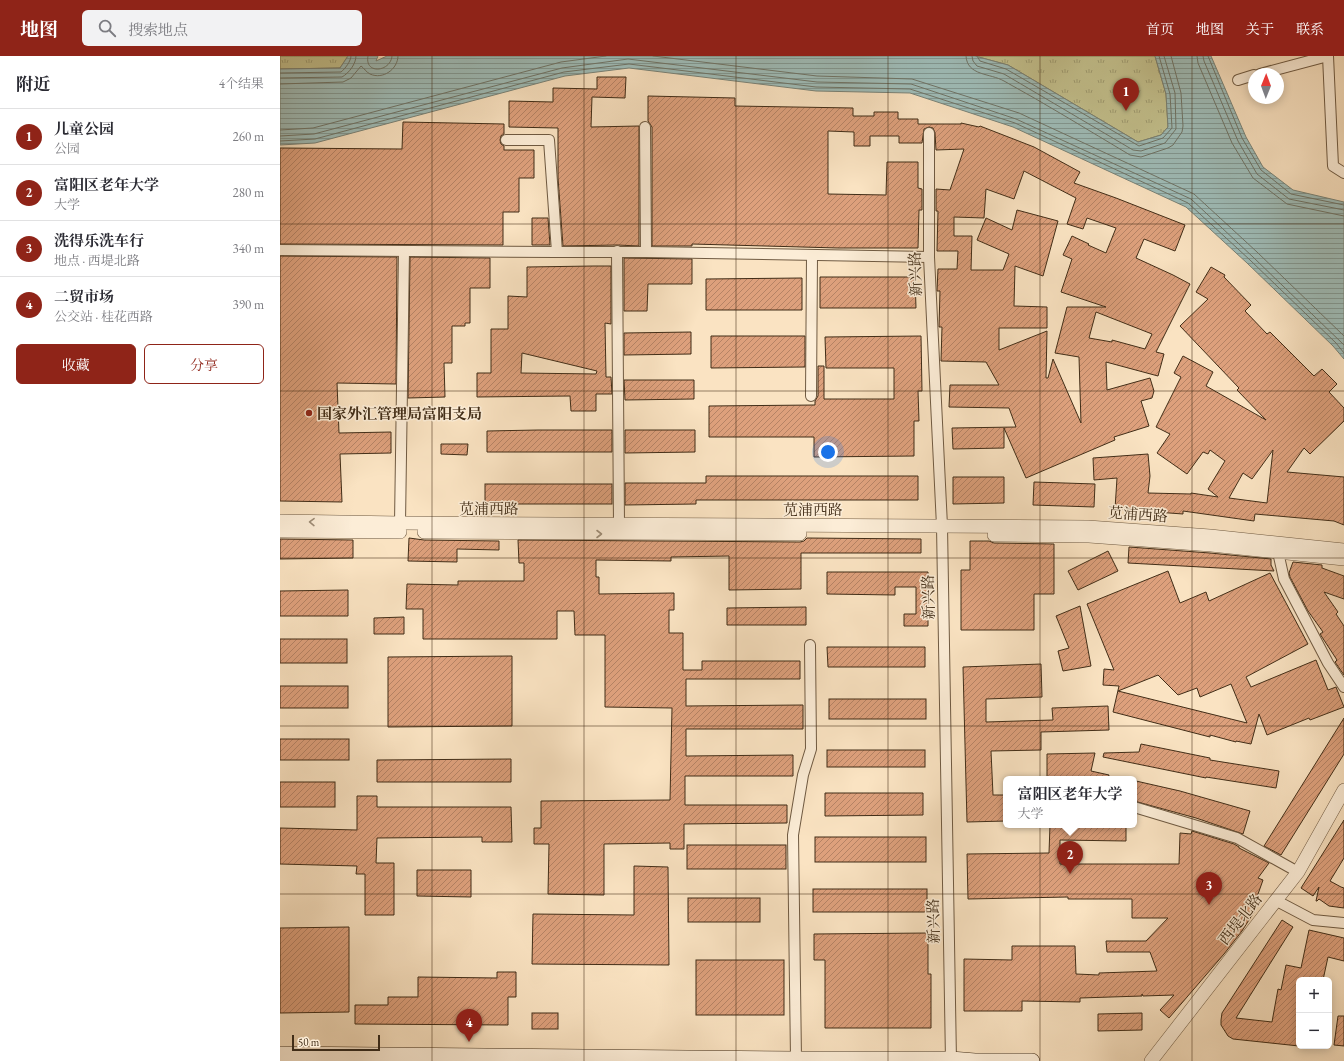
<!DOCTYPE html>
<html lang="zh">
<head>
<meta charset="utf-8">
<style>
  :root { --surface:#fff; --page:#f2f2f3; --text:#2b2b33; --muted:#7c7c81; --line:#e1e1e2; --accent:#8f2418 }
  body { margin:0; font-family:"EB Garamond","Noto Serif SC",serif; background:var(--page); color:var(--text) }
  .controls { position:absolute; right:12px; bottom:12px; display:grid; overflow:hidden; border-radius:6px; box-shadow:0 2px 10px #0003 }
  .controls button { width:36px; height:36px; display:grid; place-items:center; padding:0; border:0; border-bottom:1px solid var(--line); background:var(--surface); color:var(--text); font:20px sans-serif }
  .compass { position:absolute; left:968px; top:12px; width:36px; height:36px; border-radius:50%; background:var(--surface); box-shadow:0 2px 10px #0003; rotate:1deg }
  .scale { position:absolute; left:12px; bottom:10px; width:88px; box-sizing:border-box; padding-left:4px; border:2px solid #412d17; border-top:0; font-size:11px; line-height:14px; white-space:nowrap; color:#412d17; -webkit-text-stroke:3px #fcedd7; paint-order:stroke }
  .you { position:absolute; left:548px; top:396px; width:14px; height:14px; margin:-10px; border:3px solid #fff; border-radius:50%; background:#1a73e8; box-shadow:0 0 0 6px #1a73e833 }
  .badge { display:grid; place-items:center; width:26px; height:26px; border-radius:50%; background:var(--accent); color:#fff; font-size:13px; font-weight:700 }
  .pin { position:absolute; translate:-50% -33px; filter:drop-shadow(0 1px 2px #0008) }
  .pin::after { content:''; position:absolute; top:21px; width:14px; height:12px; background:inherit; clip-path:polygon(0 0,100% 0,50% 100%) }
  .popup { position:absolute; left:723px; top:720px; width:134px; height:52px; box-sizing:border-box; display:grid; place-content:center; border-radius:6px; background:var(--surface); filter:drop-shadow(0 1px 3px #0005); font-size:13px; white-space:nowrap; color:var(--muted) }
  .popup b { font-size:15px; color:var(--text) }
  .popup::after { content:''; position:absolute; left:50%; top:100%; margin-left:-8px; border:8px solid transparent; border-top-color:var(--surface) }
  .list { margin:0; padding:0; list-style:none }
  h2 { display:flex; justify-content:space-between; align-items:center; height:52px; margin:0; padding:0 16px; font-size:17px }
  h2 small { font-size:13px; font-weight:400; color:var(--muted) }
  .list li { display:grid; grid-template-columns:26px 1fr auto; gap:12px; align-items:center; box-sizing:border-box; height:56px; padding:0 16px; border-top:1px solid var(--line) }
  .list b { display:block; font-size:15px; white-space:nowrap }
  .list p { margin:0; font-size:13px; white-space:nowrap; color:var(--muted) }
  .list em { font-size:13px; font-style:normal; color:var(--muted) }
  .actions { display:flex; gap:8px; padding:12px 16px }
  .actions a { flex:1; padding:9px 0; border:1px solid var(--accent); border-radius:6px; text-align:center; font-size:14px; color:var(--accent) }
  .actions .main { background:var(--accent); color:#fff }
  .icon { flex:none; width:22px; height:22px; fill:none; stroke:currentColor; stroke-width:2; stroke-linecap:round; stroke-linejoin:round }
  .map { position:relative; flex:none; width:1064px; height:1005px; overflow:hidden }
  header { display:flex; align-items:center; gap:24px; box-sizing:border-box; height:56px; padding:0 20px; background:var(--accent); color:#fff }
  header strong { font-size:19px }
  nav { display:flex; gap:22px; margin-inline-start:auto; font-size:14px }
  .search { width:280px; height:36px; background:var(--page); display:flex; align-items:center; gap:10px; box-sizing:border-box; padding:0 14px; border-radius:6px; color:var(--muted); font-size:15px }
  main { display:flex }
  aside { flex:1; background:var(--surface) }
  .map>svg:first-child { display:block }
</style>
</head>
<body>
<header>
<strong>地图</strong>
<div class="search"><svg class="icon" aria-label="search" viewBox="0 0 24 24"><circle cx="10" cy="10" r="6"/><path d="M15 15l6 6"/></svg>搜索地点</div>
<nav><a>首页</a><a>地图</a><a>关于</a><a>联系</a></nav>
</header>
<main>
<aside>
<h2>附近<small>4个结果</small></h2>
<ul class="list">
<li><span class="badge">1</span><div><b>儿童公园</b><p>公园</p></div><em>260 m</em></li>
<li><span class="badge">2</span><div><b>富阳区老年大学</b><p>大学</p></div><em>280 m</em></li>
<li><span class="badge">3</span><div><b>洗得乐洗车行</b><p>地点 · 西堤北路</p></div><em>340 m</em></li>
<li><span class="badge">4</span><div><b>二贸市场</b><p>公交站 · 桂花西路</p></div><em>390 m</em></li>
</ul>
<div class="actions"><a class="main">收藏</a><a>分享</a></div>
</aside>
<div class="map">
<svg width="1064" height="1005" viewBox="0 0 1064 1005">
  <defs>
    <pattern id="grass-tufts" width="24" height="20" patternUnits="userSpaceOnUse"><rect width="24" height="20" fill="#c4c28f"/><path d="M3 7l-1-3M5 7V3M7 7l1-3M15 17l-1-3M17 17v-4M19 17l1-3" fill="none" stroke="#a19e74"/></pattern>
    <pattern id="water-rules" width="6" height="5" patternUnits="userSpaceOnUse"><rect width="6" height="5" fill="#9fbdb9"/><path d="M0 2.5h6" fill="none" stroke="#839a95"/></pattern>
    <pattern id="building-hatch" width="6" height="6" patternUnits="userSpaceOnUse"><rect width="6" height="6" fill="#dda07c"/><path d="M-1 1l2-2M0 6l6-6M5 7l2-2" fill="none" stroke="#b58365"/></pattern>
  </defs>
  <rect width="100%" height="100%" fill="#fae3c2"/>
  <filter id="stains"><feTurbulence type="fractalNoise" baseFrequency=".005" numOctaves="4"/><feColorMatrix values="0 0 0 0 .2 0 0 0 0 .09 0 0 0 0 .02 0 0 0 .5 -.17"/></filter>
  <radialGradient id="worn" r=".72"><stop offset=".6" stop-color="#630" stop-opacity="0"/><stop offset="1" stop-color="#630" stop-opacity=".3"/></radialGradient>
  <!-- grass -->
  <g fill="url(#grass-tufts)" stroke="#827853">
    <path d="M0,0h68l-8,12 -60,1z"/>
    <path d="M695,0h180l11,38 2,33 -7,8 -23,7 -130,-77z"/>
  </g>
  <!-- water -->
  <path fill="url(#water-rules)" stroke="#798378" d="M68,0h30l-2,5 11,-5h588l33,9 130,77 23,-7 7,-8 -2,-33 -11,-38h56l35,81 17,30 30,23 51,12v157l-11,-13 -86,-83 -61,-56 -173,-80 -103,-34 -94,-2 -187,-23 -64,8 -250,67 -35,2v-76l60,-1z"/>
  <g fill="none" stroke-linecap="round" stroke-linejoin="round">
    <!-- shore -->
    <g stroke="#707568" stroke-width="1">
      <path d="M88,0c-4,19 23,16 24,0"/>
      <path d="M373,0l164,20 95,3 107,34 175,81 63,58 87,84"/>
      <path d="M686,0c1,20 24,17 38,25 42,23 84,49 126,74l11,2 27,-9 5,-3 9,-13 1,-6 -2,-33 -10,-37"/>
      <path d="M692,0l1,5 4,5 27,8 129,76 8,1 24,-8 11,-14 -1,-36 -11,-37"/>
      <path d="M697,0l3,5 26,8 133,77 24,-8 9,-10 -2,-34 -11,-38"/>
      <path d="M917,0l1,7 34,80 21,35 34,26 57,12"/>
      <path d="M923,0l1,5 34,80 19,33 32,25 55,11"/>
      <path d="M928,0l34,82 19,32 30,24 53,11"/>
      <path d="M0,17l61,-1c4,-3 10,-11 10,-16"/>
      <path d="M0,22l62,-1c7,-4 14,-13 14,-21"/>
      <path d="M0,28l63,-2 8,-4 10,-12c3,2 5,6 9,8 13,6 28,-5 28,-18"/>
      <path d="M0,74l33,-2 248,-66 45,-6"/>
      <path d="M0,80l34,-2 248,-66 66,-9 189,23 94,2 105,35 175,80 62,58 91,88"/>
      <path d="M0,85l35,-2 249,-67 65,-8 187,23 94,2 105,34 173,80 62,57 86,83 8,10"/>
    </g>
  </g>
  <!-- building -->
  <g fill="url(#building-hatch)" stroke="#412d17" fill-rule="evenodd">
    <path d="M317,21h29l-1,21 -33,-1 -1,30 48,-1v120l-22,-1 -54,1 -5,-68v-50l-49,-1v-26l44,1v-14l44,1z"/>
    <path d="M368,40l87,2v8l118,2v8h21v-4h24v7h20v5h43v-1l18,4 1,-1 54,21 46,25 -6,11 42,15 69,27 -10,26 -31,-12 -8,19 37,17 17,9 -34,68 8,2 -6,22 -52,-14 1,28 43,-12 4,13 -2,7 -11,3 8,25 -35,11 1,3 -89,38 -22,-50v20l-51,1 -1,-21 64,-1 -7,-19 -60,-1 1,-22h49l-13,-23 -45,-1 1,-34h-3l1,-36h-3l1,-22h19l1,-18h-21l1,-40h-2v-22l14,1 14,-41 -28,1 -1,-17 -2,-5 -4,-1 -5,2 -2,14h-23v-7h-29v10h-16v-14l-26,-1v63l58,1 1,-33h31v26l4,1v21h-3l-1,38h-80l-146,-4v2h-40v-119l-4,-6zM744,115l52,27 -9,26 16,5 4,-11 29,10 -10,25 -18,-8 1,-1 -17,-8 -9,19 9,4 -11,33 45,15h-39l-12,46 24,4 2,66 -28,-64 -5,19h-2l1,-47 -48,19v-22h48v-21l-33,-1 1,-40 28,10 15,-55 -41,-11 -5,20 -26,-12 -9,22 32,14 -6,16h-32l1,-34h-18v-19l30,1 2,-29 28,10zM816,256l56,22 -7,15 -33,-9v2l-23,-4z"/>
    <path d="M123,66l101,2v10l-3,2 -1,4 1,4 3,2v4h30v28h-15v34h-16v33l-223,-1v-96l122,1z"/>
    <path d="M252,162h16l2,27h-18z"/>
    <path d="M0,200l117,1 -1,127 -59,-1 2,50 52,-1v21l-51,1 2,48 -62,-1z"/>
    <path d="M130,201l80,1v30h-20v35h-5v3h-13v37h-8l1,34 -37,1z"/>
    <path d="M344,202l68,1v25h-44l-1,27h-23z"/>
    <path d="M313,210h18v58l-6,-1 1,54h5l1,17h-16v17h-25l-1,-15 -93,1v-24h14v-44h17v-33l19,1v-30zM242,297l75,18 -1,3 -75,-1z"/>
    <path d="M931,211l14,8 -1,2 27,28 -6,6 22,23 3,-2 44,44 8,-7 15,15 -8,8 15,16v13l-34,33 -6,-6 -17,24 57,5v48l-10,-4 -79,-7 -1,7 -71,-10v3l-68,-5 2,-31 -23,2 -1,-22 55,-4 2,22 -2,17 43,1v-1l27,4 -10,-8 17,-28 -15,-11 -2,4 -5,-2 -16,22 -30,-21 13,-19 -14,-7 25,-50 -7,-4 9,-17 30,16 -7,14 60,34 -29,-30 2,-2 -59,-62 28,-27 -12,-7zM993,394l-6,53 -38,-5 14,-25 9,6z"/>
    <path d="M540,221h95l1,31h-96z"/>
    <path d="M522,222v32h-96v-31z"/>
    <path d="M411,276v22l-67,1v-22z"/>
    <path d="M431,280h94v31l-94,1z"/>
    <path d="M641,280l1,55h-4l1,30h-5v35l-100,1v-20h-105v-31l106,-1v-4l3,-5v-30h6v33h70v-31h-68l-1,-31z"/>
    <path d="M344,324h70v19l-69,1z"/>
    <path d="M258,374h74v22h-125v-21z"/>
    <path d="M345,374h70v22l-70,1z"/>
    <path d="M161,388h27l-1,11 -26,-1z"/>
    <path d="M426,420h212v24h-222v4l-71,1v-22h81z"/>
    <path d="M673,421h51v26l-51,1z"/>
    <path d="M754,426l61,2 -1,23 -61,-2z"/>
    <rect x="205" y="428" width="127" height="20"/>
    <path d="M129,482l15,2 75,1v9l-42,-1v13l-49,-1z"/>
    <path d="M527,482l114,1v14h-120v36l-72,1v-34l-58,1v4l-75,-1v17h3v17l75,-1v17h-5v23h14v37h19v-9h98v18h-114v27l117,-1v24h-117v27l107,-1v21h-108v29h102v18l-103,1v25h-14v-6l-66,1v51l-56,-1 1,-50h-15v-16h7v-27l129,-1 2,-92 -67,-1v-72h-30l-1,-24h-17v28h-134v-30h-17l1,-25 51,1v-4h66v-18h-5l-1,-23 282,2 4,-1z"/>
    <path d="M0,483l73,1v18l-73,1z"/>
    <path d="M690,485h19l5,2 60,1v50h-20v36h-73v-60h9z"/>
    <path d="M849,491l81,6 61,6v6l3,6 -146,-8z"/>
    <path d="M828,495l10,20 -40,19 -10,-19z"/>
    <path d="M1013,506l29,3v3l22,8v23l-20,-7 14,20 -2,2 8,12v49l-9,-13 2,-2 -17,-26 3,-2 -15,-21 -18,-34 -1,-4z"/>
    <path d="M888,515l12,32 26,-11 3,9 61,-28 38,71 -62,33 5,10 65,-27 12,30 8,-3 8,20 -34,13 -1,-2 -42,17 -8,-21 -8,30 -15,-3v1l-26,-7v2l-97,-25 6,-26 -16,-1 1,-16 10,1 -27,-66zM878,619l20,20 19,-7 3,9 31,-13 16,39 -129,-32z"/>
    <path d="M547,516h101v54h-24v-12h12v-27h-21v8l-68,-1z"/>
    <path d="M68,534v26h-68v-25z"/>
    <path d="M800,550l11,60 -28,5 -5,-20 11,-3 -13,-32z"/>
    <path d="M526,551v18h-79v-17z"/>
    <path d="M124,561v17h-30v-16z"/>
    <rect x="0" y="583" width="67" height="24"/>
    <path d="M547,591h98v20h-97z"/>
    <path d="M232,600v70l-124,1v-70z"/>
    <path d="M761,608l1,33 -56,2v23l67,-2 -1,-12 56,-2 1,24 -68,2v18l-50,1 2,44h13v26l-39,1 -4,-155z"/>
    <rect x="0" y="630" width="68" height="22"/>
    <rect x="549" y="643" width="97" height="20"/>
    <path d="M1064,662v36l-63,101 -17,-9z"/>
    <rect x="0" y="683" width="69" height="21"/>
    <path d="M861,688l69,14v2l69,11 -3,17 -70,-11v1l-103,-21 1,-4 35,-1z"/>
    <rect x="547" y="694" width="98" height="17"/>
    <path d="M815,697l-4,18 18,4 -1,4h-61v-25z"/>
    <path d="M231,703v23h-134v-22z"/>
    <path d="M856,725l44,10 70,20 -7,23 -47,-16 -62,-17v-11z"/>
    <rect x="0" y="726" width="55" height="25"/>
    <path d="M545,737h98v22l-98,1z"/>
    <path d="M77,740h20v11h134l1,35h-30v-5l-105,1 -1,25h18v52h-29v-41h-9l1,-8 -77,-2v-36l77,2z"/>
    <path d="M1064,764v38l-14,23 11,6 3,1v20l-15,-2 -10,-7 -2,2h-1l3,-14 -6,9 -12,-8z"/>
    <path d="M770,769h76v16l-66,-1v24h119l1,-31 11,1 1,-3 42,13 5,3v1l30,15 -11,15 5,2 -11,31 2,1 -12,19 -18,23 -55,64 -9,-8 14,-15 -31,1 -1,-2v2l-62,2v4l-58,-1v10h-58v-52l48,1v-14h63l1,28 23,1v-2l58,-2 -7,-19h-43l-1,-11h40l22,-23h-36v-19h-64v-2l-100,2 -1,-45 82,-1z"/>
    <rect x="535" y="781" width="111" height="25"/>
    <rect x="407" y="789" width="99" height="24"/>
    <path d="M354,810l34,1 1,98 -137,-1 1,-50 101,1z"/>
    <path d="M137,814h54v27l-54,-1z"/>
    <rect x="533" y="833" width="114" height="23"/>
    <rect x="408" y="842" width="72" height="24"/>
    <path d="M1002,864l11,7 -57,91 36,4 6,-33 3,1 5,-25 15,3 8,-38 35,8v23l-16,-4 -5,23h-24v66l-66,-7 -5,-3 -7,-11v-5l1,-7z"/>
    <path d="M69,871v85l-69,1v-85z"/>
    <path d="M648,877v41h3v54h-106v-68h-11v-26z"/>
    <rect x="416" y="904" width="88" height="55"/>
    <path d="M217,916h19v25h-8v28l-153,-1v-19h33v-8h30v-20l79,1z"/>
    <rect x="252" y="957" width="26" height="16"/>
    <path d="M862,957v17l-44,1v-17z"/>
    <path d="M1058,960h6v30l-10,-1z"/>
  </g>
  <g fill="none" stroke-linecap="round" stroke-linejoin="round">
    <!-- minor casing -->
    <g stroke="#6f5a42" stroke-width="12">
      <g id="minor">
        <path d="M1048,0l5,110 11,7"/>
        <path d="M980,18l68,-18"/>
        <path d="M958,24l16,-5"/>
        <path d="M365,71l1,125"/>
        <path d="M649,77v124l13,269 9,535"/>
        <path d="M226,84h43l8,112"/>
        <path d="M0,194l277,2h89l283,5"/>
        <path d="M337,195l2,274"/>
        <path d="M531,340l1,-140"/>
        <path d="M120,467l4,-272"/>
        <path d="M998,496l6,27 44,84 16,24"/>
        <path d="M854,751l103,31 61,34"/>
        <path d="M995,844l38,20 31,3"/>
        <path d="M516,1003l-3,-224 10,-60 8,-26 -1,-104"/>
      </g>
    </g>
    <!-- tertiary casing -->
    <g stroke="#6f5a42" stroke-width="14">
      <g id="tertiary">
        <path d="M0,465l120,2 688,4 122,9 134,14"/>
        <path d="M0,475l120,1"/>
        <path d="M144,476l376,2"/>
        <path d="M714,479l95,1 122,9 133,14"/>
        <path d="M871,1005l147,-189 46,-82"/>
      </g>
    </g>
    <!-- secondary casing -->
    <g stroke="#412d17" stroke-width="16">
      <path id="secondary" d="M0,998l516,5h155l24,2h57"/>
    </g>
    <!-- minor -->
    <use href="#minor" stroke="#fcedd7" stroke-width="10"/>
    <!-- tertiary -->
    <use href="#tertiary" stroke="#fcedd7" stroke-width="13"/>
    <!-- secondary -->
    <use href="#secondary" stroke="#fcedd7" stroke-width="15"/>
  </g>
  <!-- one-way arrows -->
  <defs><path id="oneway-chevron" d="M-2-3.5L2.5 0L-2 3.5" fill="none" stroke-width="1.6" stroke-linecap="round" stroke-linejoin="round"/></defs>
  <g stroke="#9e8d77">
    <use href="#oneway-chevron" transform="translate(32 466) rotate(-179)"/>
    <use href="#oneway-chevron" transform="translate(319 478)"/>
  </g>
  <!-- grid -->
  <path fill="none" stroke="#412d17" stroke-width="1" stroke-opacity="0.55" d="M152,0v1005M304,0v1005M456,0v1005M608,0v1005M760,0v1005M912,0v1005M0,168h1064M0,335h1064M0,502h1064M0,670h1064M0,838h1064"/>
  <!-- markers -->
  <circle fill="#8f2418" stroke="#fcedd7" stroke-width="1.5" cx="29" cy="357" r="4"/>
  <g text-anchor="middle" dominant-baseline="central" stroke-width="3" stroke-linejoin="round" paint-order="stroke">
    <!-- street labels -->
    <g font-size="15" fill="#412d17" stroke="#fcedd7">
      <text transform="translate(635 218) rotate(-92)">新兴路</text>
      <text x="209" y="452">苋浦西路</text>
      <text x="533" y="453">苋浦西路</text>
      <text transform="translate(858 458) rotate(4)">苋浦西路</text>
      <text transform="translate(648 541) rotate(-91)">新兴路</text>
      <text transform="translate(960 863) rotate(-52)">西堤北路</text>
      <text transform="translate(653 865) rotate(-91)">新兴路</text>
    </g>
    <!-- poi labels -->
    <g font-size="15" font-weight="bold" fill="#412d17" stroke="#fcedd7" text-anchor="start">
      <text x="37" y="357">国家外汇管理局富阳支局</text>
    </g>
  </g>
  <rect width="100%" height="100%" filter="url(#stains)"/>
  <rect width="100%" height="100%" fill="url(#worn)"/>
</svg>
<div class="controls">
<button>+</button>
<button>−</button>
</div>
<svg class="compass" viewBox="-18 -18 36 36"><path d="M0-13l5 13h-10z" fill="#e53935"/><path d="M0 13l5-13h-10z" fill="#7c7c81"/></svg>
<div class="scale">50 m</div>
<div class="you"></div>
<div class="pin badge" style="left:846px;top:55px">1</div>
<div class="pin badge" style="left:790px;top:818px">2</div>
<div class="popup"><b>富阳区老年大学</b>大学</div>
<div class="pin badge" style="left:929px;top:849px">3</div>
<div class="pin badge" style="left:189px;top:986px">4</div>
</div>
</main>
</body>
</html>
